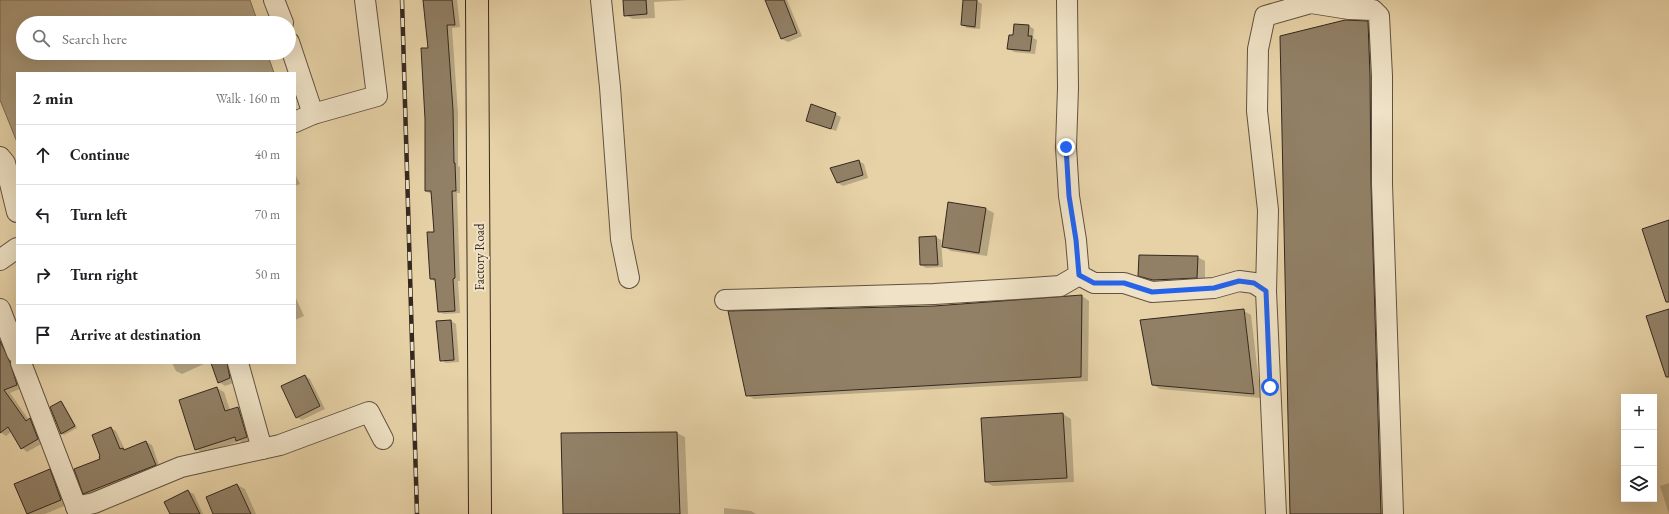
<!DOCTYPE html>
<html lang="en">
<head>
<meta charset="utf-8">
<style>
  :root { --surface:#fff; --page:#f2f2f2; --text:#202124; --muted:#757577; --line:#e0e0e0 }
  body { margin:0; font-family:"EB Garamond",serif; background:var(--page); color:var(--text) }
  .controls { position:absolute; right:12px; bottom:12px; display:grid; overflow:hidden; border-radius:0px; box-shadow:0 4px 16px #0002 }
  .controls button { width:36px; height:36px; display:grid; place-items:center; padding:0; border:0; border-bottom:1px solid var(--line); background:var(--surface); color:var(--text); font:20px sans-serif }
  .stop { position:absolute; width:12px; height:12px; margin:-9px; border:3px solid #2563eb; border-radius:50%; background:#fff }
  .stop.end { background:#2563eb; border-color:#fff; box-shadow:0 1px 4px #0008 }
  .list { margin:0; padding:0; list-style:none }
  h2 { display:flex; justify-content:space-between; align-items:center; height:52px; margin:0; padding:0 16px; font-size:17px }
  h2 small { font-size:13px; font-weight:400; color:var(--muted) }
  .list li { display:grid; grid-template-columns:26px 1fr auto; gap:12px; align-items:center; box-sizing:border-box; height:60px; padding:0 16px; border-top:1px solid var(--line) }
  .list b { display:block; font-size:15px; white-space:nowrap }
  .list em { font-size:13px; font-style:normal; color:var(--muted) }
  .icon { flex:none; width:22px; height:22px; fill:none; stroke:currentColor; stroke-width:2; stroke-linecap:round; stroke-linejoin:round }
  .map { position:relative; flex:none; width:1669px; height:514px; overflow:hidden }
  .search { position:absolute; background:var(--surface); box-shadow:0 4px 16px #0002; left:16px; top:16px; width:280px; height:44px; display:flex; align-items:center; gap:10px; box-sizing:border-box; padding:0 14px; border-radius:22px; color:var(--muted); font-size:15px }
  .panel { position:absolute; background:var(--surface); box-shadow:0 4px 16px #0002; left:16px; top:72px; width:280px; height:292px; border-radius:0px }
  .map>svg:first-child { display:block }
</style>
</head>
<body>
<div class="map">
<svg width="1669" height="514" viewBox="0 0 1669 514">
  <rect width="100%" height="100%" fill="#e7d2a7"/>
  <filter id="stains"><feTurbulence type="fractalNoise" baseFrequency=".005" numOctaves="4"/><feColorMatrix values="0 0 0 0 .2 0 0 0 0 .09 0 0 0 0 .02 0 0 0 .5 -.17"/></filter>
  <radialGradient id="worn" r=".72"><stop offset=".6" stop-color="#630" stop-opacity="0"/><stop offset="1" stop-color="#630" stop-opacity=".3"/></radialGradient>
  <!-- water -->
  <path fill="#aa9879" stroke="#7b6b55" d="M0,0h250l8,23h-235v30h244l7,20h-257v69l-17,-42z"/>
  <!-- shadow -->
  <g fill="#0003">
    <path d="M424,0h33l3,27 -8,1 6,85v53l2,1v26h-3l3,88h-2l2,32 -16,1 -6,-3 -2,-29 -5,-3 4,-46 -4,-39 -5,-3 3,-142z"/>
    <path d="M624,0h64l-34,2 1,16 -22,1 -8,-4z"/>
    <path d="M767,0h20l15,36 -14,6 -6,-3z"/>
    <path d="M964,0l13,1 5,3 -2,25 -13,-1 -5,-3z"/>
    <path d="M1367,22l8,5 14,487h-98z"/>
    <path d="M1029,26l5,3 -1,9 4,2 -2,14 -21,-2 -5,-3 5,-13z"/>
    <path d="M835,114l6,3 -5,14 -29,-11z"/>
    <path d="M859,161l5,3 4,14 -25,8 -5,-3z"/>
    <path d="M295,174l5,10 -5,2z"/>
    <path d="M986,209l8,4 -7,43 -36,-5 -8,-5z"/>
    <path d="M936,237l5,3 2,27 -17,1 -5,-3 -1,-27z"/>
    <path d="M1197,257l8,4v21l-43,2 -15,-4 -8,-5z"/>
    <path d="M295,296l9,20 -9,4z"/>
    <path d="M1082,296l7,5 -1,80 -334,18 -7,-4 187,-89z"/>
    <path d="M1244,311l7,4 10,83 -101,-9 -8,-5z"/>
    <path d="M451,321l5,3 3,38 -13,1 -5,-3z"/>
    <path d="M0,330l22,58 -12,5 19,27h1l6,3 7,20 -16,9 -5,-4 -10,-17 -6,5 -6,-4z"/>
    <path d="M172,363h34l-24,11 -6,-3z"/>
    <path d="M212,363h21l3,19 -11,4 -6,-4z"/>
    <path d="M305,376l5,3 15,30 -23,11 -5,-3 -15,-30z"/>
    <path d="M217,388l7,4 6,18 8,-2 7,4 9,29 -10,3 -4,-3 -37,12 -7,-4z"/>
    <path d="M61,402l2,1 14,25 -13,7 -3,-2z"/>
    <path d="M1063,414l8,5 3,63 -81,4 -7,-4 -4,-63z"/>
    <path d="M111,428l5,3 9,19 21,-8 6,3 8,23 -70,28 -6,-3 17,-34z"/>
    <path d="M677,433l8,4 3,77h-124z"/>
    <path d="M50,471l7,4 12,29 -24,10h-16z"/>
    <path d="M1669,483v31l-9,-28z"/>
    <path d="M237,485l8,4 11,25h-42z"/>
    <path d="M188,491l6,3 9,20h-31z"/>
    <path d="M724,508l27,3 5,3h-32z"/>
  </g>
  <!-- building -->
  <g fill="#918066" stroke="#34281f">
    <path d="M423,0h29l3,25h-8l6,85 1,53h1l1,28h-4l3,87 -2,1 2,32 -17,1 -3,-33h-5l-3,-47h7l-3,-41h-6v-72l-4,-71h7z"/>
    <path d="M623,0h23l1,14 -23,2z"/>
    <path d="M765,0h19l13,33 -16,6z"/>
    <path d="M963,0h14l-2,27 -14,-2z"/>
    <path d="M1345,20l23,1 2,55 1,108 10,330h-91l-10,-478z"/>
    <path d="M1014,24l15,1 -1,11h4l-2,15 -23,-2 2,-14h4z"/>
    <path d="M811,104l25,9 -5,16 -25,-8z"/>
    <path d="M859,160l4,15 -26,8 -7,-15z"/>
    <path d="M948,202l38,6 -7,45 -37,-6z"/>
    <path d="M1669,220v82h-3l-24,-73z"/>
    <path d="M936,236l2,29h-18l-1,-28z"/>
    <path d="M1139,255l59,1 -1,22 -44,2 -15,-4z"/>
    <path d="M1082,295l-1,82 -335,19 -18,-85 206,-5z"/>
    <path d="M1244,309l10,85 -102,-9 -12,-65z"/>
    <path d="M1669,309v68h-3l-20,-61z"/>
    <path d="M451,320l3,40 -14,1 -4,-40z"/>
    <path d="M0,341l10,21 7,23 -13,5 22,31 4,-3 8,21 -17,10 -13,-22 -8,6z"/>
    <path d="M211,363h16l3,15 -12,5z"/>
    <path d="M305,375l15,31 -24,12 -15,-32z"/>
    <path d="M217,387l8,24 13,-4 9,30 -11,4 -1,-4 -40,13 -16,-50z"/>
    <path d="M61,401l14,25 -14,8 -11,-27z"/>
    <path d="M1063,413l4,65 -82,4 -4,-64z"/>
    <path d="M111,427l9,22 3,-1 1,2 22,-9 10,24 -73,29 -9,-25 26,-10 -1,-2 1,-1 -8,-21z"/>
    <path d="M677,432l3,82h-117l-2,-81z"/>
    <path d="M50,469l11,31 -34,14 -13,-30z"/>
    <path d="M237,484l14,30h-38l-7,-17z"/>
    <path d="M188,490l12,24h-30l-6,-12z"/>
  </g>
  <g fill="none" stroke-linecap="round" stroke-linejoin="round">
    <!-- minor casing -->
    <g stroke="#615241" stroke-width="22">
      <g id="minor">
        <path d="M274,0l9,23"/>
        <path d="M601,0l9,87 11,152 8,39"/>
        <path d="M289,42l24,72"/>
        <path d="M295,122l18,-8 64,-18 -12,-96"/>
        <path d="M0,157l5,6 12,49"/>
        <path d="M0,260l17,-12"/>
        <path d="M1079,275l15,8h30l28,9 62,-4 25,-7 15,2 12,8 10,223"/>
        <path d="M1266,291l2,-81 -11,-99 1,-62 7,-33 46,-13 38,6 24,1 6,6 3,60v108l11,330"/>
        <path d="M725,300l209,-6 82,-5 44,-3 19,-11 -3,-35 -7,-44 -3,-49 2,-59 -1,-88"/>
        <path d="M0,309l17,44"/>
        <path d="M21,363l58,151"/>
        <path d="M238,363l24,86"/>
        <path d="M76,507l18,-4 87,-36 99,-22 89,-33 14,27"/>
      </g>
    </g>
    <!-- major casing -->
    <g stroke="#34281f" stroke-width="24">
      <path id="major" d="M477,0l3,514"/>
    </g>
    <!-- minor -->
    <use href="#minor" stroke="#efe2c6" stroke-width="20"/>
    <!-- major -->
    <use href="#major" stroke="#e7d2a7" stroke-width="22"/>
    <!-- rail casing -->
    <g stroke="#34281f" stroke-width="4.5">
      <path id="rail" d="M402,0l15,514"/>
    </g>
    <!-- rail -->
    <use href="#rail" stroke="#efe2c6" stroke-width="3" stroke-dasharray="9" stroke-linecap="butt"/>
  </g>
  <g fill="none" stroke-linecap="round" stroke-linejoin="round">
    <!-- route -->
    <path stroke="#2563eb" stroke-width="5" d="M1066,147l3,49 7,44 3,35 15,8h30l28,9 62,-4 25,-7 15,2 12,8 4,96"/>
  </g>
  <g text-anchor="middle" dominant-baseline="central" stroke-width="4" stroke-linejoin="round" paint-order="stroke">
    <!-- street labels -->
    <g font-size="13" fill="#34281f" stroke="#efe2c6">
      <text transform="translate(479 257) rotate(-90)">Factory Road</text>
    </g>
  </g>
  <rect width="100%" height="100%" filter="url(#stains)"/>
  <rect width="100%" height="100%" fill="url(#worn)"/>
</svg>
<div class="controls">
<button>+</button>
<button>−</button>
<button><svg class="icon" aria-label="layers" viewBox="0 0 24 24"><path d="M12 4l9 5-9 5-9-5zM3 14l9 5 9-5"/></svg></button>
</div>
<div class="stop" style="left:1270px;top:387px"></div>
<div class="stop end" style="left:1066px;top:147px"></div>
<div class="search"><svg class="icon" aria-label="search" viewBox="0 0 24 24"><circle cx="10" cy="10" r="6"/><path d="M15 15l6 6"/></svg>Search here</div>
<section class="panel">
<h2>2 min<small>Walk · 160 m</small></h2>
<ul class="list">
<li><svg class="icon" aria-label="ahead" viewBox="0 0 24 24"><path d="M12 20V5M6 11l6-6 6 6"/></svg><div><b>Continue</b></div><em>40 m</em></li>
<li><svg class="icon" aria-label="left" viewBox="0 0 24 24"><path d="M17 20v-9H6M10 6l-5 5 5 5"/></svg><div><b>Turn left</b></div><em>70 m</em></li>
<li><svg class="icon" aria-label="right" viewBox="0 0 24 24"><path d="M7 20v-9h11M14 6l5 5-5 5"/></svg><div><b>Turn right</b></div><em>50 m</em></li>
<li><svg class="icon" aria-label="arrive" viewBox="0 0 24 24"><path d="M6 21V4h12l-3 4 3 4H6"/></svg><div><b>Arrive at destination</b></div></li>
</ul>
</section>
</div>
</body>
</html>
